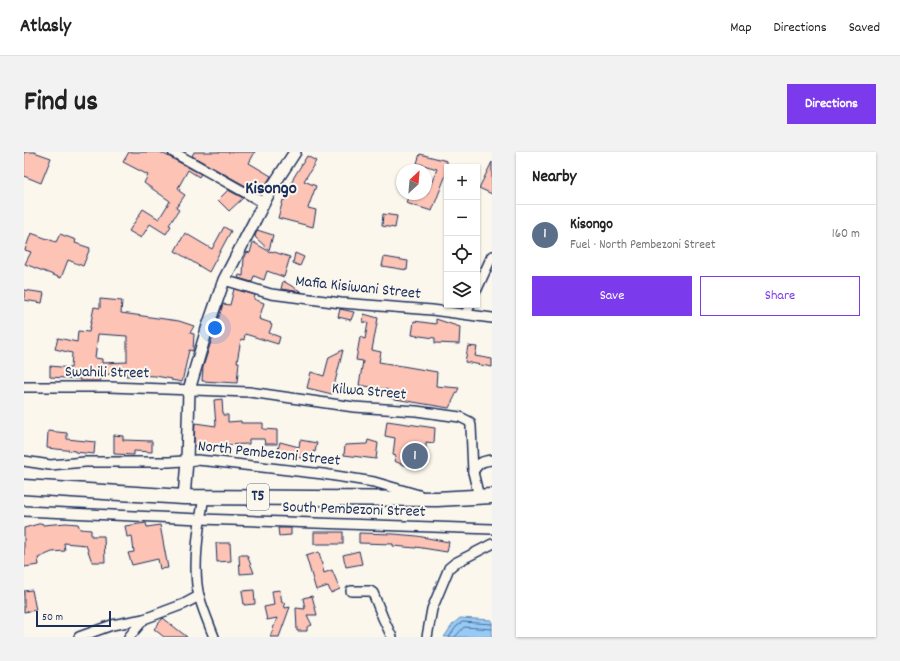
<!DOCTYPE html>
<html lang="en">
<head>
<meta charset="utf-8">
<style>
  :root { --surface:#fff; --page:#f2f2f2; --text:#222; --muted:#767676; --line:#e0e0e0; --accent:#7c3aed }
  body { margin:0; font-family:Dekko,sans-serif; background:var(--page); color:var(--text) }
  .controls { position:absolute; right:12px; top:12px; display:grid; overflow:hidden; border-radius:0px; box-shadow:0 1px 3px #0004 }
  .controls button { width:36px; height:36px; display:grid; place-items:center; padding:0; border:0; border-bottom:1px solid var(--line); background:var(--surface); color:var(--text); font:20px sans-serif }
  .compass { position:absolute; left:372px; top:12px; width:36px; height:36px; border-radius:50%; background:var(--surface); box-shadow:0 1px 3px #0004; rotate:26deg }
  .scale { position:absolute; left:12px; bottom:10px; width:75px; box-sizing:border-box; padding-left:4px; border:2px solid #1b2f5e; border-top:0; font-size:11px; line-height:14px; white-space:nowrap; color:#1b2f5e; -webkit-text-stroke:3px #fbf7ec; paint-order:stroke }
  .you { position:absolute; left:191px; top:176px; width:14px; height:14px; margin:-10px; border:3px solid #fff; border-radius:50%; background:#1a73e8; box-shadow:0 0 0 6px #1a73e833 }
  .badge { display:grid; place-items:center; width:26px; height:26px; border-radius:50%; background:var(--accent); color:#fff; font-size:13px; font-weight:700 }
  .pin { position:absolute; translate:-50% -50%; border:2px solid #fff; box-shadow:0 1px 4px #0006 }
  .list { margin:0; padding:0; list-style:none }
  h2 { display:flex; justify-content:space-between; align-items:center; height:52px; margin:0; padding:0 16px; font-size:17px }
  h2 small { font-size:13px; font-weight:400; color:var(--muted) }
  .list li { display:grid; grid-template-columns:26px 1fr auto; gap:12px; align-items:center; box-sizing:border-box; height:60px; padding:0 16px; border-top:1px solid var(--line) }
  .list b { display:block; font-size:15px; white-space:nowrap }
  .list p { margin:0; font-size:13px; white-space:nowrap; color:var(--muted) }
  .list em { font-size:13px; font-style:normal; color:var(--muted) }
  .actions { display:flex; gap:8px; padding:12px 16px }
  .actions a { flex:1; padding:9px 0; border:1px solid var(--accent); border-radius:0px; text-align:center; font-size:14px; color:var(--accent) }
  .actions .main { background:var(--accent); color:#fff }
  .icon { flex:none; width:22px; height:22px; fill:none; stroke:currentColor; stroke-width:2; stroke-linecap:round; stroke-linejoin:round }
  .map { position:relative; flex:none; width:468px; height:485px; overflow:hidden; border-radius:0px }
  header { display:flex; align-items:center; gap:24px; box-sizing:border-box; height:56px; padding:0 20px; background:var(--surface); border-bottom:1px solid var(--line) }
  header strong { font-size:19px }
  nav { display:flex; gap:22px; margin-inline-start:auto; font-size:14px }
  .intro { display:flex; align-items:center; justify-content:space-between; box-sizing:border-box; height:96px; padding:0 24px }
  h1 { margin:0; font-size:28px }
  .button { padding:10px 18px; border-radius:0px; background:var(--accent); color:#fff; font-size:14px; font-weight:700 }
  main { display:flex; gap:24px; padding:0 24px }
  aside { flex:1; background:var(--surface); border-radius:0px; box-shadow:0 1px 3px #0004 }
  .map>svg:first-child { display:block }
</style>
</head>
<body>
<header>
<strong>Atlasly</strong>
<nav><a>Map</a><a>Directions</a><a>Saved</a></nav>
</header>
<div class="intro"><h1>Find us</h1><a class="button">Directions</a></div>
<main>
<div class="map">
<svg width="468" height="485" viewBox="0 0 468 485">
  <rect width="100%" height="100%" fill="#fbf7ec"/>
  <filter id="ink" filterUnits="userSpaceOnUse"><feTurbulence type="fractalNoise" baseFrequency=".025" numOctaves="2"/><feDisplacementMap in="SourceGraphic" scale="8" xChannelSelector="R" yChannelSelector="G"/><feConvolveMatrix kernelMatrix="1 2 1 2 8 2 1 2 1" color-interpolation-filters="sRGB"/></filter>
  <g filter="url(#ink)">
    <!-- water -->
    <path fill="#97caf4" stroke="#658cb8" d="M436,466l32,2v17h-48l9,-13z"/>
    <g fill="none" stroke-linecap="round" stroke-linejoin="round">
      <!-- shore -->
      <g stroke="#4d6d9a" stroke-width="1">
        <path d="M425,485l7,-10 6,-5 30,2"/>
        <path d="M431,485l9,-10 28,2"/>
      </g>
    </g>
    <!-- building -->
    <g fill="#fdc3b5" stroke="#1b2f5e" fill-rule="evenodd">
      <path d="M0,0h10l17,6 -10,25 -17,-7z"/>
      <path d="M105,0h31l41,22 -2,3 -11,-7 -10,18 2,1 -1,2 6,4 -9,13 3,2 -10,15 2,1 -5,8 -16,-10 -9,14 -12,-7 14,-22 16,10 11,-18 -26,-18 4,-8 -25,-13z"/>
      <path d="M170,0h61l-6,11 22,13 -11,18 -68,-38z"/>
      <path d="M396,2l27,7v11l-15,39 -26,-8 3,-9h18l10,-25 -20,-6z"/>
      <path d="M283,4l9,5 -12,20 12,5 -8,22 8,2 -3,17 -35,-9 5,-18h2l9,-23z"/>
      <path d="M468,10v32l-13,-6z"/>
      <path d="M204,38l15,8 -14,13 -11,-11z"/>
      <path d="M359,62l14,2 -2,12 -13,-2z"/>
      <path d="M200,75l7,4 -22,41 -34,-21 10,-18 27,16z"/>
      <path d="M233,78l16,5 -4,15 -14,-13z"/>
      <path d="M7,81l25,9 4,-8 16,6 -1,3 15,5 -7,18 -15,-6 -7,18 -36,-14 6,-12 -6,-2z"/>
      <path d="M229,90l17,10 1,-1 19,6 -6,20 -17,-6 -3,9 -10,-4 -2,6 -14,-4 1,-3 4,1 1,-19h1l2,-5 3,1z"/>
      <path d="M271,101l9,4 -4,9 -7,-3z"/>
      <path d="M360,105l24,4 -1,9 -25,-4z"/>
      <path d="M259,129l19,11 -21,-3z"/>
      <path d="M210,137l21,6 -1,4 10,4 -5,16 12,4 -1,1 2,1 -3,8 11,4 -2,7 -33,-10 -1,6 -3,-1 -4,23h2l-2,21 -35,-2 1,-14 20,-63 7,1z"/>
      <path d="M0,138l20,3 -2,10 -18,-3z"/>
      <path d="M76,147l22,2 -1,12 58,8 15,5 -4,7 4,1 -1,17 -4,-1 -7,32 -11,-2 1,-1 -16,-3 -20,-1v1h-10l1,-3 -26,2 -1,6h-20v-2l-30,-2v-11l21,2 1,-15 -17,-4 3,-11 19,4 1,-11 11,1 5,-25 6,1zM74,182l29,2v26l-25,1v-4l-7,-1z"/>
      <path d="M316,157l14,3 -3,8 -13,-3z"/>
      <path d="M340,162l14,4 -6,32 9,2 -2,10 58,10 -1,14 23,2 -10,20 -60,-10v-8l-30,-5 4,-24 -7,-1 4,-23 5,2 3,-16 -5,-1z"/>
      <path d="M412,167l24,8 -1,17 -24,-1v-5l-23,-3 2,-14 22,3z"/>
      <path d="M444,194l9,1 -2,9 17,3v8l-27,-5z"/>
      <path d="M319,198l-11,44 -25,-6 4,-16 13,4 5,-19z"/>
      <path d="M198,247l1,16h5v7l13,-1v2h22v6l14,1v14h-12l-1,-5h-15v5l-55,2 1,-23 21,3 -2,-26z"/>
      <path d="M363,269l48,7 -1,15 -8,-1v23h-22l-10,-4 2,-5 -3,-1 2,-17 -10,-2z"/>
      <path d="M24,279l19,2v6l28,3 -1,12 -19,-2v-1l-28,-3z"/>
      <path d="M90,283l9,1v4l29,1v11l-18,-1v4l-20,-1z"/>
      <path d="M276,288l17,3 -2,9 -2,-1 -2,9 -34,-7 3,-11 19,5z"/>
      <path d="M344,288l10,3 -2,16 -32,-4 1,-10 22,-1z"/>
      <path d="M18,371l1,2 23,-2 12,1 2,5 11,1v6h13l1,26h-13l-6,-17 -22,-2 1,8 -13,1 -14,6 1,7 -15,2v-39z"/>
      <path d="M122,371l1,4 13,-2 8,43 -8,1 -2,-10 -26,6 -4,-12 6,-1 -2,-16 -5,1 -2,-11z"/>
      <path d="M254,376h13v7l-12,1z"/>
      <rect x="290" y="380" width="29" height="12"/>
      <path d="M335,381l35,1 23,2 32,6 -2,10 -31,-5v1l-23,-2v-2l-34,-1z"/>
      <path d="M192,391h14l1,18 -14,1z"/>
      <path d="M335,399l3,13 -16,3 -3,-12z"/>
      <path d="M295,400l5,21 8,-3 8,19 -9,4 -3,-7 -12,4 -10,-34z"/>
      <path d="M215,403h8l7,18 -14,1z"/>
      <path d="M8,438l4,20 -12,2v-21z"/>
      <path d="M230,438l1,14 -11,1 -2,-14z"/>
      <path d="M256,438l2,13 2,-1 1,6 5,-1 -11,30h-9l7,-19 -10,2 -3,-13 10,-2 -2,-14z"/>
      <path d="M288,444l5,19h-10l5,10 -5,2v4h-10l-1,-23 9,1 -2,-11z"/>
      <path d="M139,466l24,19h-23l-10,-8z"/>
    </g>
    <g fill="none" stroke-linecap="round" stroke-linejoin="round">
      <!-- minor casing -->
      <g stroke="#1b2f5e" stroke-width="12">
        <g id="minor">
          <path d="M149,0l91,51"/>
          <path d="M200,128l47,14 70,9 91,7 60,8"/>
          <path d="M453,137l15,-33"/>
          <path d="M442,162l4,-9"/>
          <path d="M0,235h85l140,5 105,15 62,4 44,6 10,5 1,4 2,46 6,25"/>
          <path d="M0,309l26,4 35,-3h84l28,-2 21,2 105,12 51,8 45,13"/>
          <path d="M449,320c5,-9 9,-11 19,-12"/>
          <path d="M180,345c-5,28 -12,71 -5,99 4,14 10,28 15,41"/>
          <path d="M0,359l176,8 292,10"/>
          <path d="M327,439h19l3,2 10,25 9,19"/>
          <path d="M55,485l33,-12 32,-6"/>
          <path d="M105,485l15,-18 40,-15 15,-8"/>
          <path d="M403,485l5,-28 17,-41 6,-5 37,-19"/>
        </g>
      </g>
      <!-- tertiary casing -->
      <g stroke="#1b2f5e" stroke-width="14">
        <path id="tertiary" d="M160,345l3,-36 2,-71 18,-61 17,-49 47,-91 24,-37"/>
      </g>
      <!-- trunk casing -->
      <g stroke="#1b2f5e" stroke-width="17">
        <path id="trunk" d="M0,335l160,10 253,2 55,-3"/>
      </g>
      <!-- minor -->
      <use href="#minor" stroke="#fbf7ec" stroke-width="9"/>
      <!-- tertiary -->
      <use href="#tertiary" stroke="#fbf7ec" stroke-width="11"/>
      <!-- trunk -->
      <use href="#trunk" stroke="#fbf7ec" stroke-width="14"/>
    </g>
  </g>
  <g text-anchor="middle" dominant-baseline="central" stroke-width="4" stroke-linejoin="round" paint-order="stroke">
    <!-- shield labels -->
    <rect fill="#fbf7ec" stroke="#5e6b89" stroke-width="1" x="223" y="332" width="22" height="26" rx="3"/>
    <g font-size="15" font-weight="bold" fill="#1b2f5e">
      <text x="234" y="345">T5</text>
    </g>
    <!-- street labels -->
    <g font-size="16" fill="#1b2f5e" stroke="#fbf7ec">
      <text transform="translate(334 136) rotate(6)">Mafia Kisiwani Street</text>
      <text transform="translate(83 221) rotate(1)">Swahili Street</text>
      <text transform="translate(345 240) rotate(5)">Kilwa Street</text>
      <text transform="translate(245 302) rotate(6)">North Pembezoni Street</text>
      <text transform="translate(330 358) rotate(2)">South Pembezoni Street</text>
    </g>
    <!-- quarter labels -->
    <g font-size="18" font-weight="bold" fill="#1b2f5e" stroke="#fbf7ec">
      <text x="247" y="37">Kisongo</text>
    </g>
  </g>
</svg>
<div class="controls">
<button>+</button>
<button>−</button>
<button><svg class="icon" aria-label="locate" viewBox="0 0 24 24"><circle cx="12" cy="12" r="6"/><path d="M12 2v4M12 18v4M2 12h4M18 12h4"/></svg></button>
<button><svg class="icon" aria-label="layers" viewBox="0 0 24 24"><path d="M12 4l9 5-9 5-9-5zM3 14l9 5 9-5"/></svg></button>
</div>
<svg class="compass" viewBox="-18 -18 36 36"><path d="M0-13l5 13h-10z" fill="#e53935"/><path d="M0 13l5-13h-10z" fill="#767676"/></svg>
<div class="scale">50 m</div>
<div class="you"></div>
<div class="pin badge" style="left:391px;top:304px;background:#5c6f8a">1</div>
</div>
<aside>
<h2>Nearby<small></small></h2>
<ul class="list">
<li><span class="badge" style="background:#5c6f8a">1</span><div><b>Kisongo</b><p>Fuel · North Pembezoni Street</p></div><em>160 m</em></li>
</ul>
<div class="actions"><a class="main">Save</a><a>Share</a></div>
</aside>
</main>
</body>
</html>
